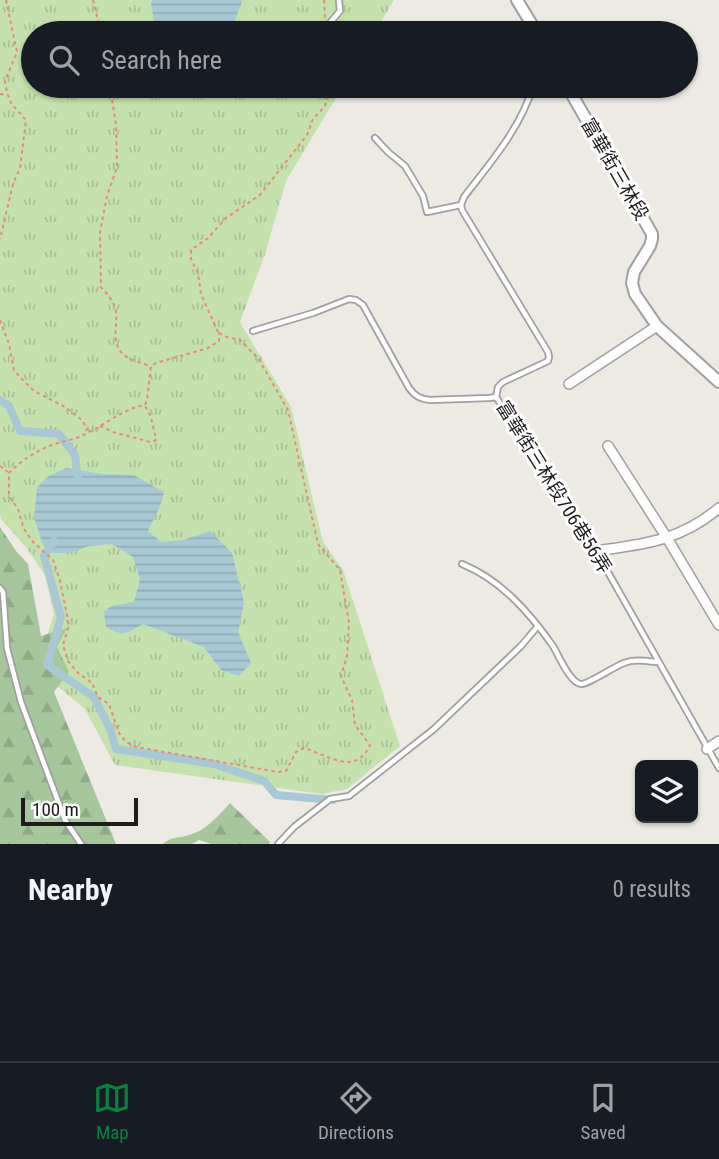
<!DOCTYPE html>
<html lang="en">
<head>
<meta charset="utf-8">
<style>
  :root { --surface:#171b24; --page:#242831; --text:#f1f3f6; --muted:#9ea1a6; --line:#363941; --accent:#0b8043 }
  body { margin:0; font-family:"Roboto Condensed","Noto Sans TC",sans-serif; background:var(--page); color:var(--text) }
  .controls { position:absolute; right:21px; bottom:21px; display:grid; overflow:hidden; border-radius:10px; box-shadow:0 2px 5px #0004 }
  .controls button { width:63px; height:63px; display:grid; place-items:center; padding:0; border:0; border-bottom:2px solid var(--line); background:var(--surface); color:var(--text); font:35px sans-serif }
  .scale { position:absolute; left:21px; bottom:18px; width:117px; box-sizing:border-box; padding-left:7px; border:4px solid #1c1c1c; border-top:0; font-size:19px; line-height:24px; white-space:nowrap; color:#1c1c1c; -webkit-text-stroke:5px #fff; paint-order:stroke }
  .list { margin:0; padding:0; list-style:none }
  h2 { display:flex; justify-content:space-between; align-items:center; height:91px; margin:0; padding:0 28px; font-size:30px }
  h2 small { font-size:23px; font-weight:400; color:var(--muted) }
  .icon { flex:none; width:38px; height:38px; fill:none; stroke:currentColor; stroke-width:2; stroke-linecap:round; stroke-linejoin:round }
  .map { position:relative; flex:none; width:719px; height:844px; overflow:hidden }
  .search { position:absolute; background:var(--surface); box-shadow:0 2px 5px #0004; left:21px; right:21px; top:21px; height:77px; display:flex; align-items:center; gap:18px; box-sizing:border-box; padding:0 24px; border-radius:38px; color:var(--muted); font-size:26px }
  .sheet { height:217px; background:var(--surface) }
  nav { display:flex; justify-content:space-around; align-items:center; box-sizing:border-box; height:98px; border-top:2px solid var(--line); background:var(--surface); font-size:19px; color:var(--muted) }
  nav a { display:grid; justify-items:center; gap:4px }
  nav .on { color:var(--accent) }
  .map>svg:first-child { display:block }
</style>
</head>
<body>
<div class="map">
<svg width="719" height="844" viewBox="0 0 719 844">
  <defs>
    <pattern id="grass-tufts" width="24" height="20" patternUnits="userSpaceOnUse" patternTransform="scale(1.75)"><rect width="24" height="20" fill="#c4e1ae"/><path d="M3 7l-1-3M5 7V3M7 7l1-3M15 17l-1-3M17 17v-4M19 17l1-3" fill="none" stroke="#a8c095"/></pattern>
    <pattern id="forest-firs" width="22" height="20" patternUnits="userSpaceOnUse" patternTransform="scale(1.75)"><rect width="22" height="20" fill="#a6c79c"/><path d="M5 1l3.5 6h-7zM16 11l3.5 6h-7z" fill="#8eaa86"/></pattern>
    <pattern id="water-rules" width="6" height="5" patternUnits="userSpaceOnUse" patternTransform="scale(1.75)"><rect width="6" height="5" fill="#a8c8d5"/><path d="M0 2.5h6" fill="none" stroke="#90abb6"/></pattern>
  </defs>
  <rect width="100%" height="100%" fill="#eceae3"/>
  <!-- grass -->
  <path fill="url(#grass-tufts)" d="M0,0h394l-20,33h-341v53h310l-57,95 -21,73 -25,68 51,85 32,135 20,28 57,176 -53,43 -26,5 -206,-29 -30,-56 -39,-32v-38l8,-25 -9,-39 -20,-29 -24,-27 -1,-4z"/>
  <!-- forest -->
  <g fill="url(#forest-firs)">
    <path d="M0,527l16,24 12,13 13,72 26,-8 -10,19 12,25 -15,20 62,152h-116z"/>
    <path d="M230,803l40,39 -1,2h-58l-12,-4 -7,4h-29c7,-7 17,-6 26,-9 18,-5 29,-19 41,-32z"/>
  </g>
  <!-- water -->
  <g fill="url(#water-rules)">
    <path d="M152,0h90v2l-8,21 -8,10h-69l-6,-28z"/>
    <path d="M66,468l36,6 32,1 30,17 -4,14 -12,25 13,11 22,-2 27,-9 22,22 12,49 -6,30 13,31 -12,13 -18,-6 -17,-23 -61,-23c-17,10 -20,13 -37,3l-2,-16 8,-5 22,-4 6,-23 -7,-22 -21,-13 -23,2 -20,7h-16l-10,-8 -9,-28 3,-29 10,-11z"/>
  </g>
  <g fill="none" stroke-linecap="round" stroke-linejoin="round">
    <!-- canal -->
    <g stroke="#a8c8d5" stroke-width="8">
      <path d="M0,400l9,6 11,25 39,3 16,21 3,25"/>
      <path d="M54,541l-10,15 17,61 -14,48 47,32 17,34 5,18 98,15 50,17 12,14 57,5"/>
    </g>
    <!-- service casing -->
    <g stroke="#a0a0a0" stroke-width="8">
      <g id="service">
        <path d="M329,24l11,-13 -1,-11"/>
        <path d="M533,86c-12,42 -43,77 -69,111l-3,8 1,5 86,142 1,5 -1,4 -45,21 -5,5 -2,10 100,154 123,217"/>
        <path d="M375,138l13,14 17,14 18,30 4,16 34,-7"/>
        <path d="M253,331l60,-18 36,-14 7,1 7,5 46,83c6,8 11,11 21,12l59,-2 7,-1"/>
        <path d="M462,564c39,16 67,48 91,82 6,10 17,37 28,38 6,1 34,-18 43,-21 11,-4 21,-2 32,-1"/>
        <path d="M0,588l3,4 4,56 14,54 44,118 16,24"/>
        <path d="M278,844l16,-17 36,-28 19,-3 85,-67 87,-83 17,-20"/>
      </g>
    </g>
    <!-- minor casing -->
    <g stroke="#a0a0a0" stroke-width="12">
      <g id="minor">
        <path d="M569,384l88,-58"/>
        <path d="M608,446l59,92 52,87"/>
        <path d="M596,551c48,-7 84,-10 123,-43"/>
        <path d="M707,749l12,-8"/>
      </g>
    </g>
    <!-- tertiary casing -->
    <g stroke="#a0a0a0" stroke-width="14">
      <g id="tertiary">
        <path d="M517,0l20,33"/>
        <path d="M567,86l85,148v5l-2,7 -16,26 -2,11 3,11 22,32 62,56"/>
      </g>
    </g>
    <!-- path -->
    <g stroke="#ea8a76" stroke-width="2" stroke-dasharray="3.5 3.5" stroke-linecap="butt">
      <path d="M6,0l11,52 -12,29 2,12"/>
      <path d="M93,0l8,33"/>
      <path d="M324,0l1,18"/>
      <path d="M110,86l6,39 1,42 -10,29 -7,36 1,55c6,7 13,14 15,24 2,14 -6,32 8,44 6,5 18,8 26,11"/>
      <path d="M0,94l8,1 3,8 15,17 -6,48 -7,16 -13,55"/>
      <path d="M0,320l9,24 5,26 5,6 15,15 31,16 18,14 4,10"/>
      <path d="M218,332l-17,-38 -3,-21 -7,-14v-9l17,-12 18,-20 34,-23 47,-60 6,-16 12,-13 4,-20"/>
      <path d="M219,333l8,4 13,3 18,18 30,52 30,134 22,26 9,53 -2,33 -6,20 11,24 3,25 15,20c-15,32 -42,10 -66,3l-8,4 -10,19 -8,1 -142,-25 -10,-5 -7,-9 -10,-29 -11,-7 -6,-14 -15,-11 -9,-11 -5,-16 6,-20 -9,-44 -7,-21 -20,-18 -9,-13 -6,-20 -9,-13v-23c13,-13 28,-23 46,-29 8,-3 18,-4 26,-8 22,-9 40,-27 64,-31l2,-5 4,-34 5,-3 52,-15 11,-7z"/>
      <path d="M100,426l13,6 37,10 6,-2 -5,-23 -6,-11"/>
      <path d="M0,466l8,6"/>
    </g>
    <!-- service -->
    <use href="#service" stroke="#fff" stroke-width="4.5"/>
    <!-- minor -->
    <use href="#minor" stroke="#fff" stroke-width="9"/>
    <!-- tertiary -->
    <use href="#tertiary" stroke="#fff" stroke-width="10"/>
  </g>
  <g text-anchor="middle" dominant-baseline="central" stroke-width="6" stroke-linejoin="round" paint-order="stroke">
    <!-- street labels -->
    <g font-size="19" fill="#1c1c1c" stroke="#fff">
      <text transform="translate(615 169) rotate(60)">富華街三林段</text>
      <text transform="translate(554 487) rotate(58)">富華街三林段706巷56弄</text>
    </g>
  </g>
</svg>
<div class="controls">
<button><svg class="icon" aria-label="layers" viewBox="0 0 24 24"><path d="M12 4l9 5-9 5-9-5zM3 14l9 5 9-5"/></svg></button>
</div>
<div class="scale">100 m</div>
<div class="search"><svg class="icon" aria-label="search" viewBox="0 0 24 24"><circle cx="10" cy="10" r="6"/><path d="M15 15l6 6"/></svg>Search here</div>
</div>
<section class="sheet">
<h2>Nearby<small>0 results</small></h2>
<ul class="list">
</ul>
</section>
<nav>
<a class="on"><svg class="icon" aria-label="map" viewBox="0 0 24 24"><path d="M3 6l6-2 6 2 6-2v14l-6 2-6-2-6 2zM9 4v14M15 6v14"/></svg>Map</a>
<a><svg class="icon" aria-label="directions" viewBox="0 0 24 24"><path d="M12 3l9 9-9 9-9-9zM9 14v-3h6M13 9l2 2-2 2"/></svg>Directions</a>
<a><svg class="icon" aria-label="saved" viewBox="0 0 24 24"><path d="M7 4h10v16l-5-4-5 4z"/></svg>Saved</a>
</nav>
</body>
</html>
